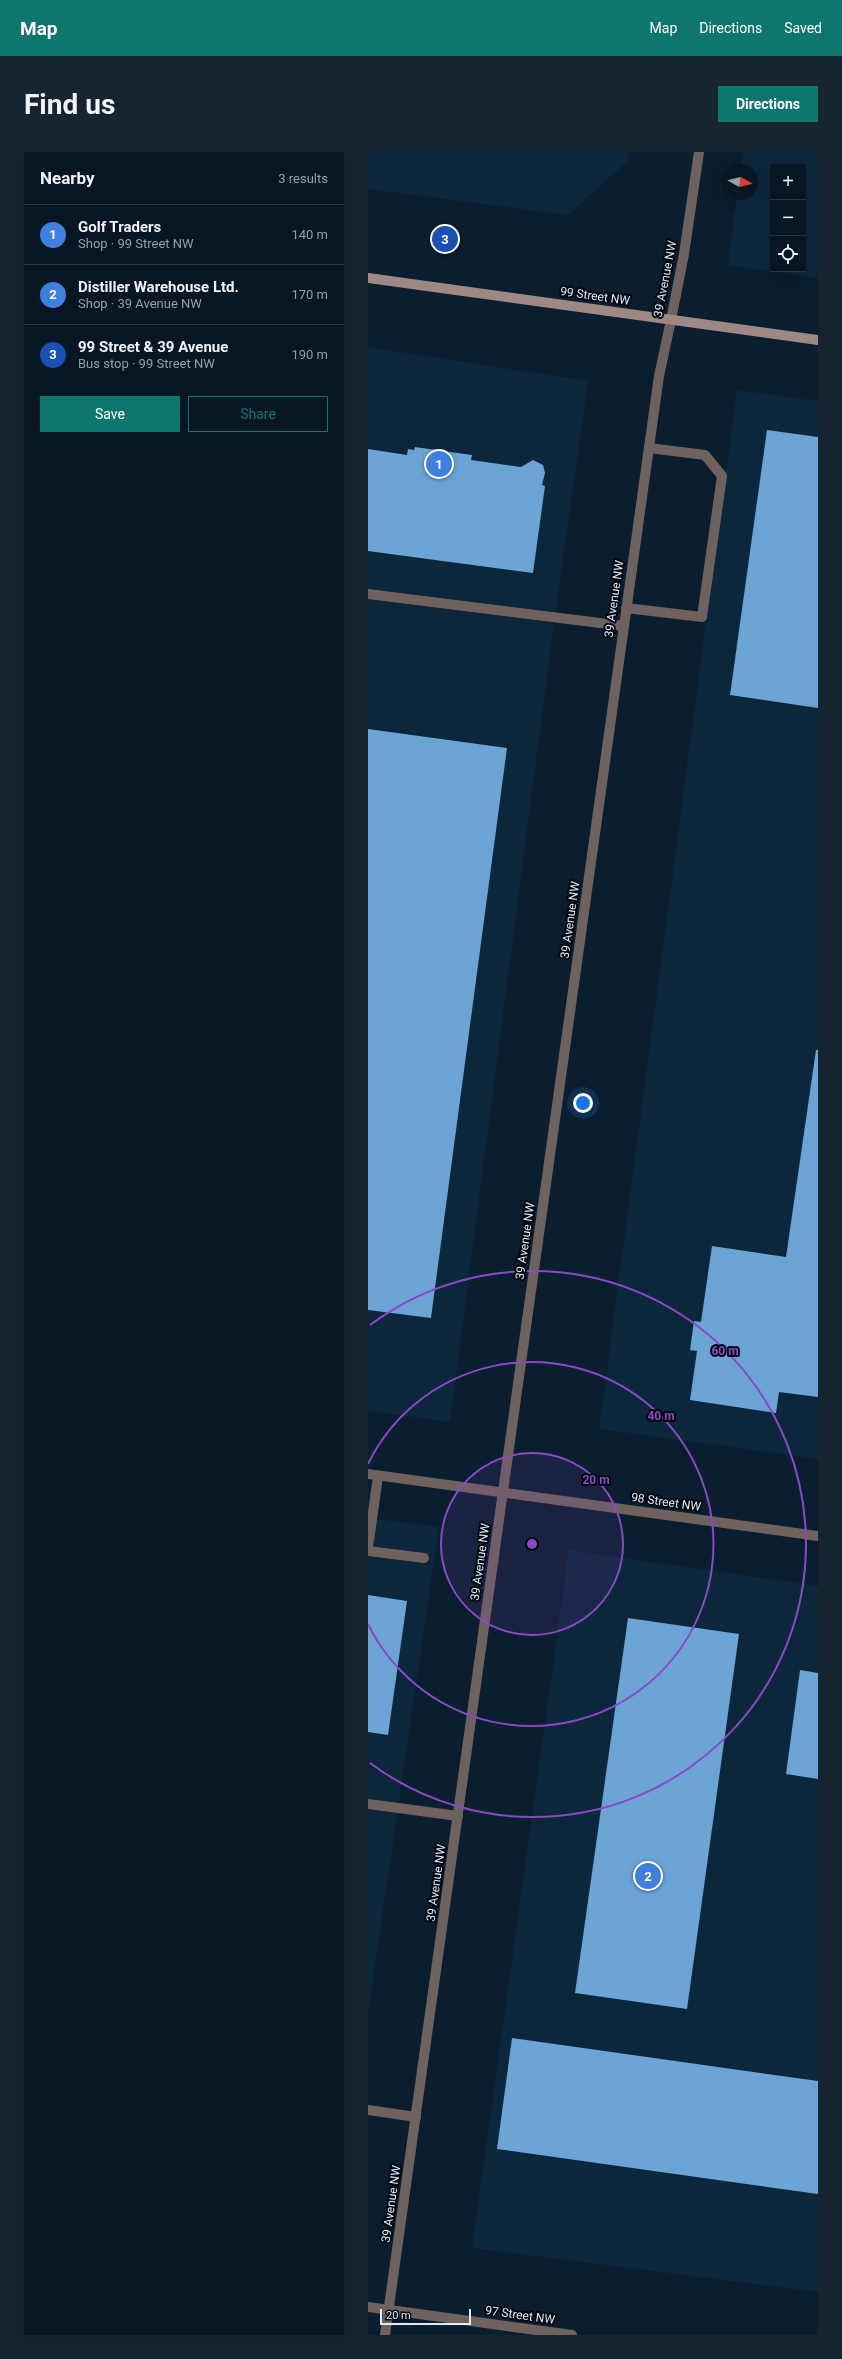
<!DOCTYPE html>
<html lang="en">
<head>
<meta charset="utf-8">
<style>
  :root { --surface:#081623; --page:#162330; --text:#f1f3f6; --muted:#989fa6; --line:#293541; --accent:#0f766e }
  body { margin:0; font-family:Roboto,sans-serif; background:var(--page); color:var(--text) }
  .controls { position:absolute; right:12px; top:12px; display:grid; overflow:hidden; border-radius:0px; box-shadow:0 4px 16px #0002 }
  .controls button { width:36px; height:36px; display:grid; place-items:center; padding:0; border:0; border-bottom:1px solid var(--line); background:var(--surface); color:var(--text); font:20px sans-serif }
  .compass { position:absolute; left:354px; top:12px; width:36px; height:36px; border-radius:50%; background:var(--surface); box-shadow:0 4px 16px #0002; rotate:98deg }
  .scale { position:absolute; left:12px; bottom:10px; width:91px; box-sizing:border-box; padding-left:4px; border:2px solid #dfebf7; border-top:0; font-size:11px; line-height:14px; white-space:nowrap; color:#dfebf7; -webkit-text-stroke:3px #02080f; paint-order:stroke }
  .you { position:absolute; left:215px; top:951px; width:14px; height:14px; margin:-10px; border:3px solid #fff; border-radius:50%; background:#1a73e8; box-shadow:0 0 0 6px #1a73e833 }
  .badge { display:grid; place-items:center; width:26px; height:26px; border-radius:50%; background:var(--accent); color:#fff; font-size:13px; font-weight:700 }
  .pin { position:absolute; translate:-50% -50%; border:2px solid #fff; box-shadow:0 1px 4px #0006 }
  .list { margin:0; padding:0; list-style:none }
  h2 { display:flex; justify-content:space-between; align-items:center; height:52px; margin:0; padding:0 16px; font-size:17px }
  h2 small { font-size:13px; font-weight:400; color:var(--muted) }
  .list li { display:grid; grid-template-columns:26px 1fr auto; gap:12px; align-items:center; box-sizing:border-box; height:60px; padding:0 16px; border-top:1px solid var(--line) }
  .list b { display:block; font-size:15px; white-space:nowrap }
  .list p { margin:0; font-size:13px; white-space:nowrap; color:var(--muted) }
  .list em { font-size:13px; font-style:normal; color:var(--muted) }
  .actions { display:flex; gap:8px; padding:12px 16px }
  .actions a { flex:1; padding:9px 0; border:1px solid var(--accent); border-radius:0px; text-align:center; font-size:14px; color:var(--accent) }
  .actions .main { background:var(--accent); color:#fff }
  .icon { flex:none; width:22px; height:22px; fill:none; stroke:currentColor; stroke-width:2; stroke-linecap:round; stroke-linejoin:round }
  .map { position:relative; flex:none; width:450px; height:2183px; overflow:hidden; border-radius:0px }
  header { display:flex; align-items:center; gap:24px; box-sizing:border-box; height:56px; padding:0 20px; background:var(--accent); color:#fff }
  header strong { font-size:19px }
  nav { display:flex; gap:22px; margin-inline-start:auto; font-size:14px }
  .intro { display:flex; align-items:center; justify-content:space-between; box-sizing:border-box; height:96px; padding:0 24px }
  h1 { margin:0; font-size:28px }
  .button { padding:10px 18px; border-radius:0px; background:var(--accent); color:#fff; font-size:14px; font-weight:700 }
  main { display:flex; gap:24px; padding:0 24px }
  aside { flex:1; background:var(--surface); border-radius:0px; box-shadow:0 4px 16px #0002 }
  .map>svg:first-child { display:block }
</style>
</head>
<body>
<header>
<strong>Map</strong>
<nav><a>Map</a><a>Directions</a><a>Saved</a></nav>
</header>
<div class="intro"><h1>Find us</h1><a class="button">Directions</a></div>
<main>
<aside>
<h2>Nearby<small>3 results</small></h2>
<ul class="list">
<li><span class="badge" style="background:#3f7fe0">1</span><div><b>Golf Traders</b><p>Shop · 99 Street NW</p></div><em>140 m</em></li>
<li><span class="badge" style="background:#3f7fe0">2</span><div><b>Distiller Warehouse Ltd.</b><p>Shop · 39 Avenue NW</p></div><em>170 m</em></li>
<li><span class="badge" style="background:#1a4fb4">3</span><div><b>99 Street &amp; 39 Avenue</b><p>Bus stop · 99 Street NW</p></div><em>190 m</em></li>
</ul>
<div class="actions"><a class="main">Save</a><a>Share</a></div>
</aside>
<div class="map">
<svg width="450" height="2183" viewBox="0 0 450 2183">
  <rect width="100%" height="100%" fill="#0a1e2f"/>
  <!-- built -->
  <g fill="#0c263c" fill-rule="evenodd">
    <path d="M0,0h261l-1,9 -60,54 -200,-26z"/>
    <path d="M375,0h75v126l-90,-13 9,-71h15v-24h-12zM405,15h30v102h-30z"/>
    <path d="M0,195l220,34 -35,250 -103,791 -82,-11z"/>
    <path d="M369,238l81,11v1058l-219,-30z"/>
    <path d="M0,1366l71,9 -71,487z"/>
    <path d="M201,1398l249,36v706l-346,-44z"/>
  </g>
  <!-- building -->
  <g fill="#6ca4d6">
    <path d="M399,278l51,7v271l-88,-13z"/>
    <path d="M47,295l57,8 -1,5 50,7 12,-7 10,5 2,8 -3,12 3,1 -12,87 -165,-22v-102l39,6 1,-6 6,1z"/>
    <path d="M0,577l139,19 -76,570 -63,-8z"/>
    <path d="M448,898h2v347l-39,-5 -3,21 -86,-13 7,-49 -7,-1 4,-29 7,1 11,-76 74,11z"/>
    <path d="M0,1443l39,6 -19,134 -20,-3z"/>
    <path d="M260,1466l111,16 -52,375 -112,-16z"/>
    <path d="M432,1518l18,3v106l-32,-5z"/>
    <path d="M144,1886l306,43v113l-321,-45z"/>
  </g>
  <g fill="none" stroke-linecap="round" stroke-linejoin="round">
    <!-- service -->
    <g stroke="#6f615e" stroke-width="10">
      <path d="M0,442l256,32"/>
      <path d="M258,456l76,9 20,-141 -17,-21 -56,-7"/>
      <path d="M0,1396l10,-72"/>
      <path d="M0,1399l56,7"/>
      <path d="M0,1652l90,12"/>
      <path d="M0,1958l48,7"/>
    </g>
    <!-- minor -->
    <g stroke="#6f615e" stroke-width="10">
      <path d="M303,168l13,-66 15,-102"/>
      <path d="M0,1322l450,62"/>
    </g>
    <!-- tertiary -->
    <g stroke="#6f615e" stroke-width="10">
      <path d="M0,2155l204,28"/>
      <path d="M17,2183l274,-1959 12,-56"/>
    </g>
    <!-- secondary -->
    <path stroke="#9f8883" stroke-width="10" d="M0,126l450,62"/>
  </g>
  <!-- distance rings -->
  <circle cx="164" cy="1392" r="91" fill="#8a49c7" fill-opacity=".12"/>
  <g fill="none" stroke="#8a49c7" stroke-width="2">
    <circle cx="164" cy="1392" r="91"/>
    <path d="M0 1312A182 182 0 1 1 0 1472"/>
    <path d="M2 1173A273 273 0 1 1 2 1611"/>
  </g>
  <g text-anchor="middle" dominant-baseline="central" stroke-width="4" stroke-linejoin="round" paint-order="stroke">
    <!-- street labels -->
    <g font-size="12" fill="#dfebf7" stroke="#02080f">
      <text transform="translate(297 127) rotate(-79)">39 Avenue NW</text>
      <text transform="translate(227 144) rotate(8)">99 Street NW</text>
      <text transform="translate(246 447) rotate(-82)">39 Avenue NW</text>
      <text transform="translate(202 768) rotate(-82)">39 Avenue NW</text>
      <text transform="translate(157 1089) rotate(-82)">39 Avenue NW</text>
      <text transform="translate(298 1350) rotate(8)">98 Street NW</text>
      <text transform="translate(112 1410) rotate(-82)">39 Avenue NW</text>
      <text transform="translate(68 1731) rotate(-82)">39 Avenue NW</text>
      <text transform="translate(23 2052) rotate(-82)">39 Avenue NW</text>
      <text transform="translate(152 2163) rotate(8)">97 Street NW</text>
    </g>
  </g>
  <circle cx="164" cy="1392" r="6" fill="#8a49c7" stroke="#02080f" stroke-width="2"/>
  <g font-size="12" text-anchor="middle" font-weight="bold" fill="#8a49c7" stroke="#02080f" stroke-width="4" stroke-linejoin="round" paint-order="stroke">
    <text x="357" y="1203">60 m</text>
    <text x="293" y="1268">40 m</text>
    <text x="228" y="1332">20 m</text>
  </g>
</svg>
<div class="controls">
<button>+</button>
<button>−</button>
<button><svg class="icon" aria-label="locate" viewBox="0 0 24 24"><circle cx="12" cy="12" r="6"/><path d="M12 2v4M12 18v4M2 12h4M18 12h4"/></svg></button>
</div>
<svg class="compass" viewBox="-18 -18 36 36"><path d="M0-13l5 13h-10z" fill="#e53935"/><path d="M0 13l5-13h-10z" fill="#989fa6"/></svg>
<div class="scale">20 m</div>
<div class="you"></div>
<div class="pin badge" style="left:71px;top:312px;background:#3f7fe0">1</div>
<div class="pin badge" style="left:280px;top:1724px;background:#3f7fe0">2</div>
<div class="pin badge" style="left:77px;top:87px;background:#1a4fb4">3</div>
</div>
</main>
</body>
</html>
